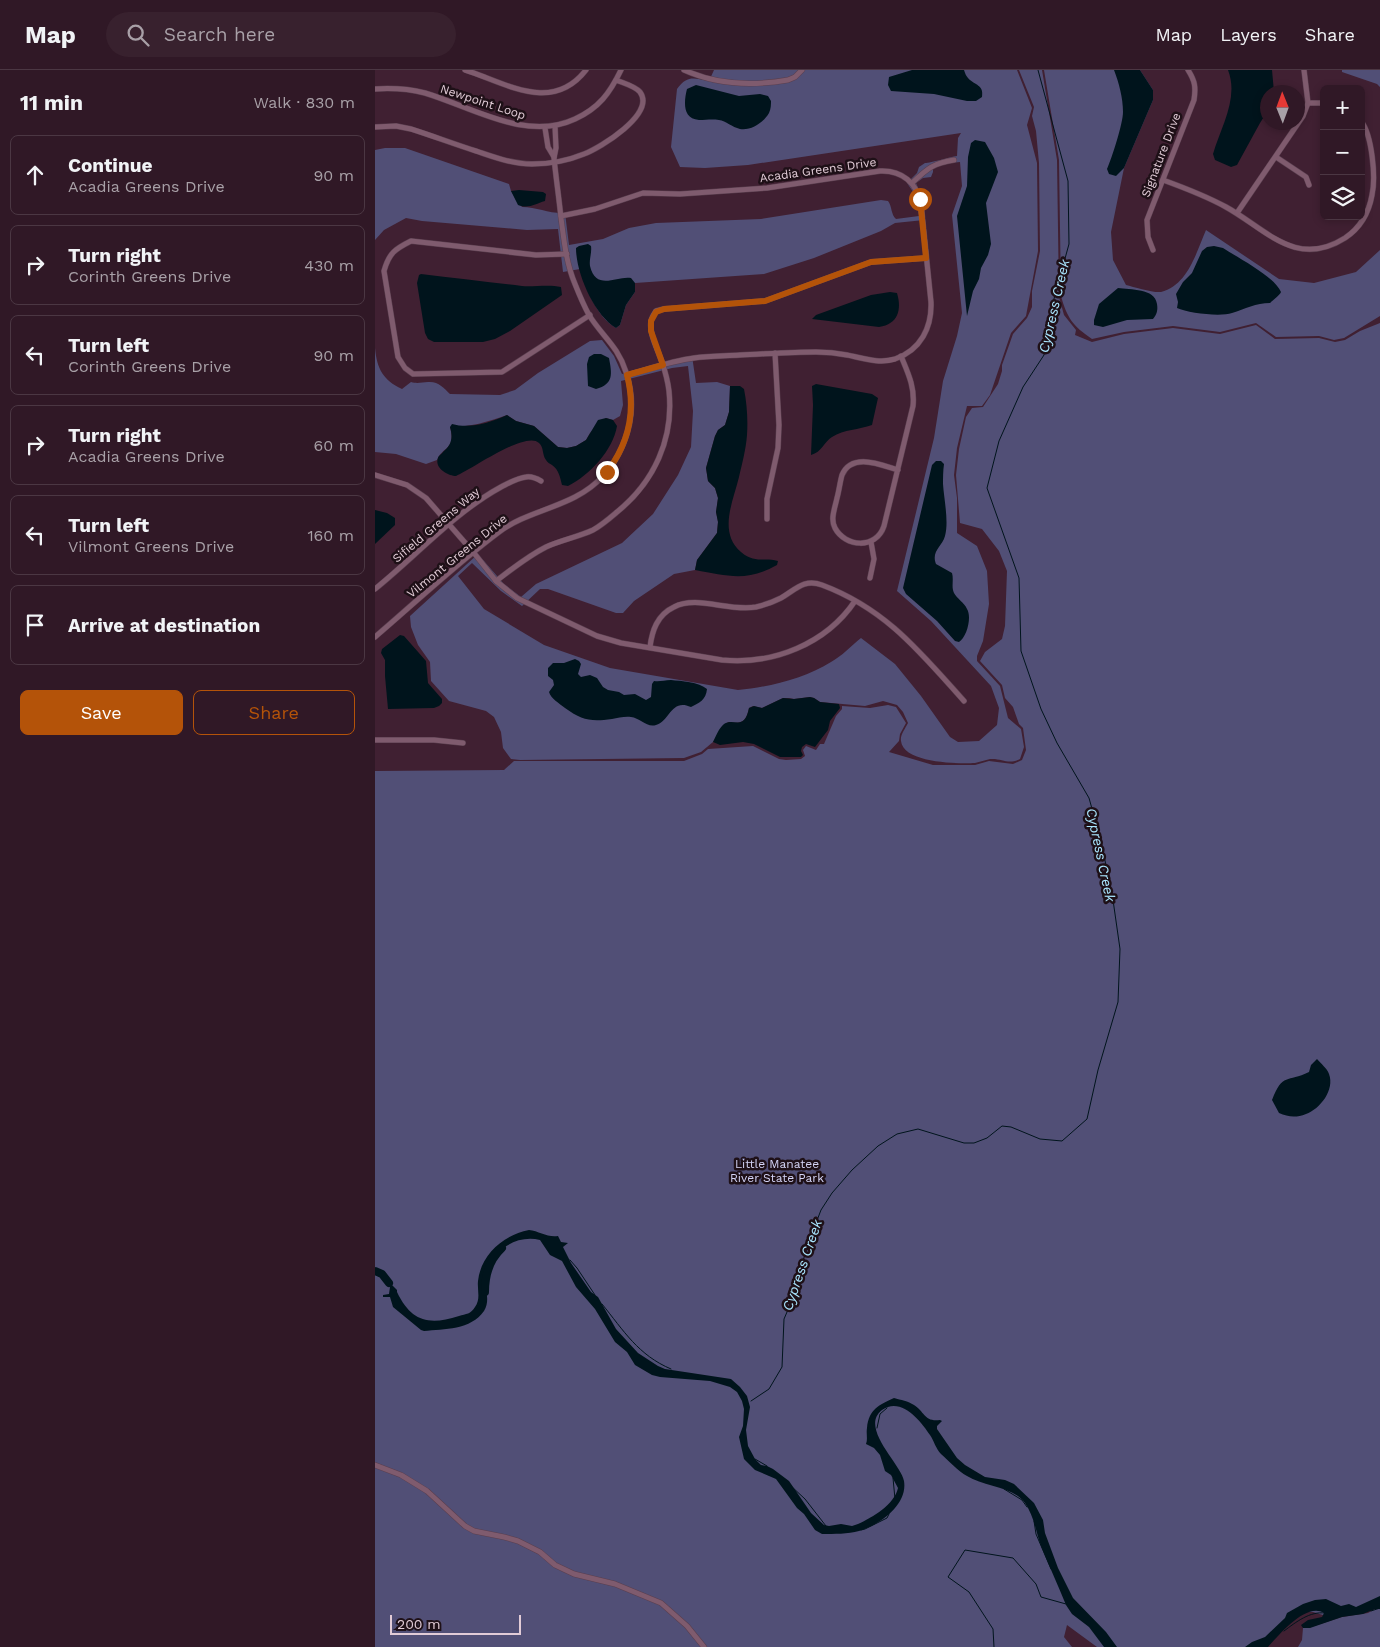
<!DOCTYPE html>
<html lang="en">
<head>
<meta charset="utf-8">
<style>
  :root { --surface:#301826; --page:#38212e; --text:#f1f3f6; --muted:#a8a0a7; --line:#4b3743; --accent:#b45309 }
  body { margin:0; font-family:"Work Sans",sans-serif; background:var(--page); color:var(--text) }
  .controls { position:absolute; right:15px; top:15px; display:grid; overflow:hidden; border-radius:8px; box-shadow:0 2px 8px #0003 }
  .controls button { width:45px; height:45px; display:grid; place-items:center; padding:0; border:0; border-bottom:1px solid var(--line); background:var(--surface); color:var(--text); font:25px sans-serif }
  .compass { position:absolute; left:885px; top:15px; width:45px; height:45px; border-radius:50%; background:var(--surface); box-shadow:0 2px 8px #0003; rotate:359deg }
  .scale { position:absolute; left:15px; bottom:12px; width:131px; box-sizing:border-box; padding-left:5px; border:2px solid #e2ccd7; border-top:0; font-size:14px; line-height:18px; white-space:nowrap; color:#e2ccd7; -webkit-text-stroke:4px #1e1017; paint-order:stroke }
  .stop { position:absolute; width:15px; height:15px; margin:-11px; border:4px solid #b45309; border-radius:50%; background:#fff }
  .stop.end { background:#b45309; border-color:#fff; box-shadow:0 1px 5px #0008 }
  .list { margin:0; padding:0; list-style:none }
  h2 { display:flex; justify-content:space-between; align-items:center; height:65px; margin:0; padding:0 20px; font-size:21px }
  h2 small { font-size:16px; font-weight:400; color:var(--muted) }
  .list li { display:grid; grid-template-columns:32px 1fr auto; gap:15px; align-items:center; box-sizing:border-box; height:80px; margin:0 10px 10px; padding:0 10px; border:1px solid var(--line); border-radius:8px }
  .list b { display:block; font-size:19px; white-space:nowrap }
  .list p { margin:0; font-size:16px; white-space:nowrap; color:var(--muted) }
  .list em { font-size:16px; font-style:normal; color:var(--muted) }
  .actions { display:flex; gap:10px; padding:15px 20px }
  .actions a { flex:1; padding:11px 0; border:1px solid var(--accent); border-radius:8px; text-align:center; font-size:18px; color:var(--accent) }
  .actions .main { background:var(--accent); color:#fff }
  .icon { flex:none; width:28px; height:28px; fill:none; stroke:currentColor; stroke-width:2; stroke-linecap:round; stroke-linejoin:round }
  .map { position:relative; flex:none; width:1005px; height:1577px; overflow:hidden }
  header { display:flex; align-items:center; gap:30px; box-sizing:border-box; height:70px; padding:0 25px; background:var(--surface); border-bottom:1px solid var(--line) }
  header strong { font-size:24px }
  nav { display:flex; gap:28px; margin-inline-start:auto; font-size:18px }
  .search { width:350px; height:45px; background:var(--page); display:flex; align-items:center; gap:12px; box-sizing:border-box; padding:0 18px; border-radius:28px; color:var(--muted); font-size:19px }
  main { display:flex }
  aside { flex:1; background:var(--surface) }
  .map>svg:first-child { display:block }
</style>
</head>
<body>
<header>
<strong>Map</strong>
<div class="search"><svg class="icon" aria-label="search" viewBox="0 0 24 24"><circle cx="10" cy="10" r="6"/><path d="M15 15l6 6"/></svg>Search here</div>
<nav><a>Map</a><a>Layers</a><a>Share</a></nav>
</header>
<main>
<aside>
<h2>11 min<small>Walk · 830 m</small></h2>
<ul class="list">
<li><svg class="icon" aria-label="ahead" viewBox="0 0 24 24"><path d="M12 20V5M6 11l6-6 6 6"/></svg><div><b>Continue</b><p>Acadia Greens Drive</p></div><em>90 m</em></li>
<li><svg class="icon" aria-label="right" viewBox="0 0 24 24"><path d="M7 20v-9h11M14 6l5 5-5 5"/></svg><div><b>Turn right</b><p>Corinth Greens Drive</p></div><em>430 m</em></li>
<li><svg class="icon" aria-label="left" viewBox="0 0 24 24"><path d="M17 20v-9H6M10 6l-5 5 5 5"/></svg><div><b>Turn left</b><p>Corinth Greens Drive</p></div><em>90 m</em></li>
<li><svg class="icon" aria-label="right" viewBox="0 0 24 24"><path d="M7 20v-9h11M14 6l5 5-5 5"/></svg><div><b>Turn right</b><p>Acadia Greens Drive</p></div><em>60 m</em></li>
<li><svg class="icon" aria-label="left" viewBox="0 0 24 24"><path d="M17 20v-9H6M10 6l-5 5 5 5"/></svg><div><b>Turn left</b><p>Vilmont Greens Drive</p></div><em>160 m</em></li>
<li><svg class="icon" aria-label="arrive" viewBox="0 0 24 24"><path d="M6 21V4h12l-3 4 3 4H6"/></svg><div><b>Arrive at destination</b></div></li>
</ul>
<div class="actions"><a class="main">Save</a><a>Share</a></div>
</aside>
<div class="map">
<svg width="1005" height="1577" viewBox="0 0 1005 1577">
  <rect width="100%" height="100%" fill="#402032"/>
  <!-- green -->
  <g fill="#514f76">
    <path d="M339,0h303l15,38 -5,17 10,38 1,88 -12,65 -15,17 -21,62 -8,11h-15l-10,42 -3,27 3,23v35l20,13 10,25 2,33 -6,37 -6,15v5l23,25 8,32 13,11 3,18 -4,12c-12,6 -18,-1 -30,0 -5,1 -10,3 -15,4 -17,1 -72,0 -74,-22 -1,-6 4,-12 7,-18l-5,-11 -6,-7 -14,-4 -18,5 -45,-4 -6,-4 -4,-1 -16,2 -5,-1h-6l-21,10 -9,-2 -4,2c-3,14 -7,16 -21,14l-9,10 -6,10 -12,10 -17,6 -164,2 -9,-1 -8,-11 -2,-16 -7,-15 -8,-6 -37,-10 -18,-20 -1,-19 -12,-17 -7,-18 -1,-11 68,-62 25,29 18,14 15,-13 86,-41 31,-29 25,-39 13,-28 2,-36 -5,-45 -16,2 -51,13 2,24 -3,11 -7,4 -7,-2 -16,15 -4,7 -10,6 -9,2 -9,-1 -24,-21 -18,-5 -9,-6c-19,7 -37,12 -57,12 6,23 -7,19 -13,33l-11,4 -30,-10 -21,-2v-104c2,21 8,32 27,41l9,-7c7,2 11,0 17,0 10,-1 16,6 22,12l50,1 15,-5 23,-17 52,-32 12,-1 12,16 8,18 70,-18 4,27 21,-1 13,4 -1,26 -4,13 -7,5 -3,6 -9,32 2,13 7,7 3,10 -2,14 2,10 -1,11 -20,27 -2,10 -21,4 -40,27 -11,12h-7l-68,-24h-8l-18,17 -21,-15 -29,-28 -14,13 26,33 60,36 66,23 128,22c31,-3 66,-11 93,-28 11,-6 20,-16 30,-24l34,26 26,32 29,41 8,5 21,-1 18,-16 2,-17 -8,-22 -60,-65 -34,-30 37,-153 9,-57 14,-45 5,-23 -10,-98 10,-29 -2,-24 -19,2 -8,3v5l-2,5 -8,1 -7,5 6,14 2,23 -29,3 -14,8 -67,27 -50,16 -129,9v9l-9,13 -6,20 -4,3c-20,-12 -29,-38 -36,-59l-17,3 -5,-43 -31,1 -105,-9 -16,-3 -22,12 -9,10v-90l10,-2h20l104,36 2,7 11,16c15,0 28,7 43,6l4,32 34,-6 26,-11 27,-5 105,-4 120,-19 7,1c4,5 3,14 8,18l23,-3 -3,-20 -9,-13 10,-10 2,-6 6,-4c6,0 25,-6 32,-7l1,-18 3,-5 -213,32 -43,3 -25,-1 -9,-20 6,-58c10,-14 17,-11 32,-8z"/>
    <path d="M644,0h23l15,90 2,137 5,18 12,15 -1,5 17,7 32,-8 49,-6 47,6 36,-9 19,14 44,-1 16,4 10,-2 15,-9 20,-8v1277l-47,18 -20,-6 -19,-1 -11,15 -29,21h-157l-30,-22 -3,12 8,10h-697v-876l129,-1 10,-9h170l18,-7 6,-5 45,-3 26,13 7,1 15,-1 4,-3 -2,-6 3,-4 10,4 4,-6h4l12,-28 6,-7v-3l28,2 18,-3 8,2 10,16 -6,11 -1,7 -10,11 44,13h42l14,-4 24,3 9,-4 4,-10 -3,-22 -4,-4 -6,-17 -8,-9 -3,-13 -22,-24 5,-9 17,-13 3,-13 2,-55 -8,-20 -17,-22 -22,-6 -4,-48 3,-26 7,-32 6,-9 11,-1 15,-23 4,-13v-6l11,-31 14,-16 5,-11v-16l8,-40 -1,-88 -3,-32 -4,-15 2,-9z"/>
    <path d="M669,0h96l13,20v10l-29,68 -13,64 2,28 13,25c8,2 27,8 35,7 27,-7 35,-39 45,-62l73,49 35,4 42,-11 24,-22v66l-36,22 -10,2 -15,-4 -43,1 -20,-14 -36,9 -47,-6 -49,6 -32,7c-19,-13 -25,-21 -31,-43l-2,-136z"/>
    <path d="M967,0h38v17l-3,-3 -35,-12z"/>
    <path d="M1000,1539h5v38h-82l4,-7 1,-12h5l34,-11 26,-4z"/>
  </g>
  <!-- water -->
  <g fill="#00141c">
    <path d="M537,0h52c1,3 2,6 4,8 7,8 16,6 14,19l-6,4h-9l-33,-7 -43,-3 -3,-6 1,-8z"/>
    <path d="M739,0h26l13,20v10l-29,68 -8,8 -7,-2 -2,-5c5,-11 16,-46 16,-57 0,-14 -4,-29 -9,-42z"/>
    <path d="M853,0h44l2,22h-7v20l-7,11 -23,42 -6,2 -16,-7 -2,-6c8,-27 26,-56 15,-84z"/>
    <path d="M321,15l43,11 21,-2 8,2 3,5c0,3 0,8 -2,12 -5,9 -18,18 -29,16 -8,-2 -14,-8 -21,-9 -7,-1 -13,0 -20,0 -17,-1 -15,-19 -12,-31z"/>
    <path d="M600,70l10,2 9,16 4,14 -12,31 5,41 -3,11 -7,13 -2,11 -6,12 -6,25 -10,-100 10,-30 1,-29 3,-14z"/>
    <path d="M144,120l24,2 3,2 -1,7c-10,3 -16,8 -27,4l-7,-14z"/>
    <path d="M213,174l3,2c1,7 -2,13 -1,20 6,26 28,9 41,12l4,5v9l-9,13 -6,20 -4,3c-22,-13 -40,-55 -40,-80l3,-2z"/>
    <path d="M839,176l9,2c15,10 51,28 58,44 -1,3 -8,8 -11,11 -14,0 -25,6 -38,10 -12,4 -44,0 -55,-5l1,-6 -2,-8 7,-12 9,-9 10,-22 5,-4z"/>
    <path d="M46,204c34,4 67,8 101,12 12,1 27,-2 39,1l1,8 -52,36 -15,8 -12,3h-49l-6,-3 -3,-6 -8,-50 2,-8z"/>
    <path d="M743,218c12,2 37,0 39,16 1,6 0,10 -4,15l-26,1 -24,7 -9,-2v-5l5,-16z"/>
    <path d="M515,222l7,1c5,17 1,31 -18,34l-67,-8 4,-4 55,-20z"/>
    <path d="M219,284h7l8,4c3,16 5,26 -13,31l-8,-3 -1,-22 2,-7z"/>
    <path d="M441,314l56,10 6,4 -6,27c-13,5 -28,4 -40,12 -8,5 -10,15 -21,18l2,-50 -1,-19z"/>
    <path d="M355,316h10l4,3c3,15 4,31 3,46 -1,14 -5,29 -8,42 -6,25 -21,55 2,75 14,12 24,5 37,9l-1,4c-30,17 -49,11 -82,5l2,-10 20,-27 1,-11 -2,-10 2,-14 -3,-10 -7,-7 -2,-13 9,-32 3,-6 7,-5 4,-13z"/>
    <path d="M132,345l9,6 18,5 24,21 9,1 9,-2 10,-6 12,-20 8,-2 7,2 4,6c-4,24 -27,49 -49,60l-6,-1c-2,-8 -3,-15 -10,-20 -2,-1 -5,-3 -6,-5 -4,-5 -2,-13 -7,-17 -13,-13 -68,27 -83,33 -8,0 -22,-8 -18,-18 0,-2 4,-4 5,-6 9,-7 10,-15 7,-25l2,-3c18,5 37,-1 55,-9z"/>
    <path d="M561,391h5l3,3c-1,7 -1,14 -1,20 1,15 6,38 2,52 -3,11 -14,15 -9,28l16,9c2,7 -1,14 2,20 3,6 10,9 13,16 5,8 0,28 -8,33l-4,-1 -18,-20 -31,-27 -3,-6 29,-123z"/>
    <path d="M0,440l12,3 8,5v7l-20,19z"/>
    <path d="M25,565l4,1 22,25 2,22 14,16v4l-3,3 -5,2 -46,1 -3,-33v-16l-4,-7 1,-4z"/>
    <path d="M200,589l4,2 2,3 -3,10 3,3 9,-2 7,3 6,9 5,3 11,2 5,3 11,-1 11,6 5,-3 1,-13 2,-3c6,1 10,-1 17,-1 10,1 28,2 36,9 -1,11 -8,14 -16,18 -20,-9 -21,14 -35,18 -9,3 -16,-7 -25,-8 -6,-1 -13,1 -19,2 -22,3 -30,1 -47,-11 -6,-5 -14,-9 -16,-16l5,-7 -1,-5 -5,-4v-8l5,-5h11z"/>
    <path d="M435,627l4,1 6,4 19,2 1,4 -10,13 -2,9 -13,17 -9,-3 -4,3 -1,4 2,4 -2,2h-21l-26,-13 -11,-2 -23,3 -7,-3c3,-6 6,-14 11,-18 10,-7 20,8 25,-16l5,-2 8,2 21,-10 11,1z"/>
    <path d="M942,989c4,5 10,9 12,15 6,16 -9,35 -23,40 -10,4 -18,3 -27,-1l-7,-13c11,-28 15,-17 37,-28l2,-7z"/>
    <path d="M154,1160c10,1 19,8 29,6l3,6 7,1 -5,4 8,16 20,29 7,5 18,32 22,24 20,13 7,3 66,10 9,8 7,9 3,11 -4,23 2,16 7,13 6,6 6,1 6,3 16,12 22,32 13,12 5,1 12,-2 11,2 6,-2c15,-7 36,-19 40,-36l-7,-13 -6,-4 -5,-16 -6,-7 -8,-4c2,-5 0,-10 1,-16 2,-19 12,-23 27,-30 7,2 14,3 20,7 11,7 10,17 26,15l2,1 -5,5v3l20,29 8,7 20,12 20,3 9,4 20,19 9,17 2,13 13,35 15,30 33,34 11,15h-13l-15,-20 -17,-13 -6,-9c-8,-20 -17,-39 -25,-59 -5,-14 -7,-30 -16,-43 -12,-17 -41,-16 -58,-27 -9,-5 -18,-15 -26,-22 -5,-5 -7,-13 -11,-19 -9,-14 -29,-39 -48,-25 -23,18 19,54 22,71 4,24 -25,44 -45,50 -11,3 -25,3 -37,3l-7,-4 -11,-16 -7,-6 -21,-29 -21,-9 -11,-11 -5,-22 4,-11 1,-17 -2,-8 -5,-9 -7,-5 -20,-6 -50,-4 -8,-2 -17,-10 -8,-13 -12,-10 -20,-33 -19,-22 -14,-26 -12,-6 -10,-15c-25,-6 -50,12 -54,37 -2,11 5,23 -2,34 -13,19 -40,18 -60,20l-3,-1 -28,-23 -3,-10h-7v-2l6,-1 1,-7 -6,-8 -9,-4v-7l22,22v2c14,29 31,34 62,24 7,-2 12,-2 16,-9 6,-8 2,-17 3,-26 3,-27 26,-46 51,-51z"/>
    <path d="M1005,1526v13h-5l-12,5 -21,3 -32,11h-7l-2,-3 7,-5 14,-3 2,-4c-18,-11 -45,22 -56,34h-23l7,-5 13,-5 20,-19 2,-5 16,-9 12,-4 11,-1 15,7 8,-2 7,3z"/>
  </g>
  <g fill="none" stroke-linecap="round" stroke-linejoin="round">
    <!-- stream -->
    <g stroke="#00141c" stroke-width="1">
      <path d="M195,1190l7,8 18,27"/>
      <path d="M227,1234c22,27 36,51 69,65"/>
      <path d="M376,1331l18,-12 13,-22 2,-48 6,-14 9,-32 12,-37 10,-26 11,-17 20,-23 26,-24 19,-12 21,-5 46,14h10l13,-5 15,-12 9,1 29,12 22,2 25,-22 11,-49 20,-68 2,-53 -7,-49 -12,-59 -12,-43 -32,-55 -16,-34 -20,-58 -2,-73 -32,-90 12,-47 24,-54 21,-32 8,-49 17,-62 -1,-63 -30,-111"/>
      <path d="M502,1358l3,-14 7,-6"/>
      <path d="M380,1389l12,7"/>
      <path d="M518,1408l2,21"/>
      <path d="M416,1416l14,13 21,27"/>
      <path d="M629,1419l18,11 5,7"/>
      <path d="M659,1451l2,13 15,35"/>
      <path d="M486,1460l4,-1 22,-11 2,-4"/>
      <path d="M996,1541l9,-3"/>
      <path d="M909,1561c12,-9 26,-20 41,-18"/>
      <path d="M619,1577l-1,-18 -24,-37 -21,-15 17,-27 48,8 23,26 5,13 25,7"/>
    </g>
    <!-- river -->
    <g stroke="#00141c" stroke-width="8">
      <path d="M0,1201l7,3 7,9"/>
      <path d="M110,1222c0,-17 4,-32 17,-44"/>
    </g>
    <!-- street casing -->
    <g stroke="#5a3f4f" stroke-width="6">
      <g id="street">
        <path d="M90,0c41,13 87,44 121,0"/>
        <path d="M309,0c33,15 69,16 104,10l7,-3 7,-7"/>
        <path d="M0,19c16,-1 34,0 50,4 47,14 101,49 150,26 24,-11 35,-26 46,-49"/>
        <path d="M933,33h16"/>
        <path d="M0,57l21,-1 15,3c22,7 43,15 65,22 18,6 36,13 56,13 17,0 35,-3 52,-10 16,-6 72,-40 56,-62 -5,-6 -17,-9 -24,-12"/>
        <path d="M170,58l3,19 6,10"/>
        <path d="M901,87l30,20 3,8"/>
        <path d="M788,110c22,8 43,16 63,27 40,22 70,62 119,31 15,-10 24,-26 27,-43 4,-18 0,-60 -11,-74"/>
        <path d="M537,113c15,-14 21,-20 42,-23"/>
        <path d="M862,143l66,-97 5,-13 -4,-33"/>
        <path d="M186,146l34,-7 48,-16 37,1 87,-6 113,-17c22,-1 37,12 41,33l10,98c1,25 -10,48 -36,57 -16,5 -32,-1 -48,-4 -10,-2 -21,-3 -31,-3 -25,0 -51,2 -76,3 -15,1 -31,1 -46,3 -23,3 -45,11 -67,17"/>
        <path d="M778,180l-5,-13 -1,-17 47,-120c2,-13 1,-19 -6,-30"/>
        <path d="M192,184l-31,1 -125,-14c-16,8 -22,12 -27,30l14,86 7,11 8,6 89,-2 88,-57"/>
        <path d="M523,400c-17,-5 -46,-18 -56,5 -2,7 -3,16 -5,23 -2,10 -7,21 -2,30 10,19 41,22 49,-2l29,-120c2,-19 -5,-33 -12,-50"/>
        <path d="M0,405l32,10 19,13 48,55 22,28 21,17 80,38 24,7 101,17c51,5 104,-16 133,-59"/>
        <path d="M392,449v-20l11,-51 1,-23 -4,-72"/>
        <path d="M495,508l4,-19 -3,-17"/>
        <path d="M121,511c16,-12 32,-25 50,-34 15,-7 32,-10 47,-17 9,-5 17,-12 24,-18 37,-30 57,-73 52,-121 -1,-9 -4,-20 -7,-29 -4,-12 -13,-28 -11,-40 0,-4 3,-8 5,-11l8,-2 101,-8 106,-39 55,-4"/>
        <path d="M0,519c41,-33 80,-77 126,-102 8,-4 16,-9 25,-10 6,-1 10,1 15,4"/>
        <path d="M0,567c41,-35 81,-73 124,-105 23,-17 51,-22 76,-35 45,-23 67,-77 51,-125 -8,-26 -24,-36 -37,-57 -5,-9 -10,-21 -14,-31 -9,-21 -11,-44 -14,-66 -2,-20 -5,-40 -7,-60l2,-10 -1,-22"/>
        <path d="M275,577c2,-16 7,-32 24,-40 23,-12 55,5 82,0 9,-2 17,-5 25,-9 14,-8 23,-20 41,-13 64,24 98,67 142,116"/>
        <path d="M0,670h59l29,3"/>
        <path d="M0,1395l26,10 26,16 38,35 9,5 30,6 14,4 22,11 15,13 19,9 41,10 46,19 26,23 17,21"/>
      </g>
    </g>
    <!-- street -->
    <use href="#street" stroke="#7f5b6e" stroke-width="5"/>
  </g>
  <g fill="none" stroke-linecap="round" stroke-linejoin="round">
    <!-- route -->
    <path stroke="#b45309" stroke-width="6" d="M232,402c22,-29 29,-62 20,-97l36,-10 -12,-34v-10l5,-9 8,-3 101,-8 106,-39 55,-4 -6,-59"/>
  </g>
  <g text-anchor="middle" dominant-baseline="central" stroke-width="5" stroke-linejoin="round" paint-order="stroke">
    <!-- street labels -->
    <g font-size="12" fill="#e2ccd7" stroke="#1e1017">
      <text transform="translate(108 32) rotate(18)">Newpoint Loop</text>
      <text transform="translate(786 85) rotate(-69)">Signature Drive</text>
      <text transform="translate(443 100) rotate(-8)">Acadia Greens Drive</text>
      <text transform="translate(61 455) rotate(-40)">Sifield Greens Way</text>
      <text transform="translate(82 486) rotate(-39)">Vilmont Greens Drive</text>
    </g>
    <!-- park labels -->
    <g font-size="12" fill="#d4d4f6" stroke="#1e1017">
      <text x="402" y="1094">Little Manatee<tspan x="402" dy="14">River State Park</tspan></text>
    </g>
    <!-- water labels -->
    <g font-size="14" font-style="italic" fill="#a9e5fe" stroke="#1e1017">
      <text transform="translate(679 236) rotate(-77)">Cypress Creek</text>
      <text transform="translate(726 785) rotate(78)">Cypress Creek</text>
      <text transform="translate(427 1195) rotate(-71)">Cypress Creek</text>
    </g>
  </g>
</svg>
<div class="controls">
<button>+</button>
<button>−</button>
<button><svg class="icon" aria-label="layers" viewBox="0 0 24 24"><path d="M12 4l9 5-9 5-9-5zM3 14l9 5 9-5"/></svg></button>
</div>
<svg class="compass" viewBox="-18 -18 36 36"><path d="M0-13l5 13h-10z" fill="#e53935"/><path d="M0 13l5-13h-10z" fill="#a8a0a7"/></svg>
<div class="scale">200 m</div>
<div class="stop" style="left:545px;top:129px"></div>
<div class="stop end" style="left:232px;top:402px"></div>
</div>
</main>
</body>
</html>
